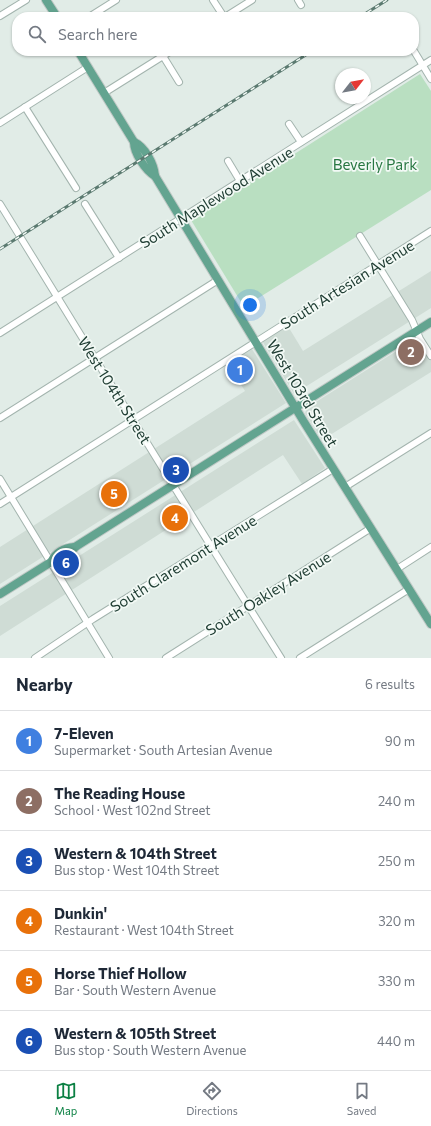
<!DOCTYPE html>
<html lang="en">
<head>
<meta charset="utf-8">
<style>
  :root { --surface:#fff; --page:#f2f2f3; --text:#1f2937; --muted:#747a83; --line:#e0e1e3; --accent:#0b8043 }
  body { margin:0; font-family:Commissioner,sans-serif; background:var(--page); color:var(--text) }
  .compass { position:absolute; left:335px; top:68px; width:36px; height:36px; border-radius:50%; background:var(--surface); box-shadow:0 1px 3px #0004; rotate:59deg }
  .you { position:absolute; left:250px; top:305px; width:14px; height:14px; margin:-10px; border:3px solid #fff; border-radius:50%; background:#1a73e8; box-shadow:0 0 0 6px #1a73e833 }
  .badge { display:grid; place-items:center; width:26px; height:26px; border-radius:50%; background:var(--accent); color:#fff; font-size:13px; font-weight:700 }
  .pin { position:absolute; translate:-50% -50%; border:2px solid #fff; box-shadow:0 1px 4px #0006 }
  .list { margin:0; padding:0; list-style:none }
  h2 { display:flex; justify-content:space-between; align-items:center; height:52px; margin:0; padding:0 16px; font-size:17px }
  h2 small { font-size:13px; font-weight:400; color:var(--muted) }
  .list li { display:grid; grid-template-columns:26px 1fr auto; gap:12px; align-items:center; box-sizing:border-box; height:60px; padding:0 16px; border-top:1px solid var(--line) }
  .list b { display:block; font-size:15px; white-space:nowrap }
  .list p { margin:0; font-size:13px; white-space:nowrap; color:var(--muted) }
  .list em { font-size:13px; font-style:normal; color:var(--muted) }
  .icon { flex:none; width:22px; height:22px; fill:none; stroke:currentColor; stroke-width:2; stroke-linecap:round; stroke-linejoin:round }
  .map { position:relative; flex:none; width:431px; height:658px; overflow:hidden }
  .search { position:absolute; background:var(--surface); box-shadow:0 1px 3px #0004; left:12px; right:12px; top:12px; height:44px; display:flex; align-items:center; gap:10px; box-sizing:border-box; padding:0 14px; border-radius:16px; color:var(--muted); font-size:15px }
  .sheet { height:412px; background:var(--surface) }
  nav { display:flex; justify-content:space-around; align-items:center; box-sizing:border-box; height:56px; border-top:1px solid var(--line); background:var(--surface); font-size:11px; color:var(--muted) }
  nav a { display:grid; justify-items:center; gap:2px }
  nav .on { color:var(--accent) }
  .map>svg:first-child { display:block }
</style>
</head>
<body>
<div class="map">
<svg width="431" height="658" viewBox="0 0 431 658">
  <rect width="100%" height="100%" fill="#e1ece7"/>
  <!-- built -->
  <g fill="#cfdcd5">
    <path d="M431,271v37l-137,86 -33,-55 25,-16 17,28z"/>
    <path d="M417,338l14,23v11l-109,68 -17,-27 3,-6z"/>
    <path d="M250,346l36,57 -286,181v-37l245,-156 -19,-30z"/>
    <path d="M294,420l31,48 -23,16 -19,-29 -283,181v-30z"/>
  </g>
  <!-- green -->
  <path fill="#b9dfc1" d="M420,74l11,17v99l-187,117 -53,-87z"/>
  <g fill="none" stroke-linecap="round" stroke-linejoin="round">
    <!-- minor casing -->
    <g stroke="#a3b4ae" stroke-width="8">
      <g id="minor">
        <path d="M213,0l11,17"/>
        <path d="M298,0l3,5"/>
        <path d="M0,16l26,-16"/>
        <path d="M89,17l27,-17"/>
        <path d="M225,17l27,-17"/>
        <path d="M414,51l17,28"/>
        <path d="M163,56l16,26"/>
        <path d="M104,93l67,-42"/>
        <path d="M25,107l51,81"/>
        <path d="M0,123l88,-56"/>
        <path d="M289,124l12,18"/>
        <path d="M228,161l12,20"/>
        <path d="M0,204c94,152 186,304 281,454"/>
        <path d="M85,204l34,54"/>
        <path d="M360,236l52,84 8,19 11,17"/>
        <path d="M0,333l431,-273"/>
        <path d="M0,418l218,-138"/>
        <path d="M0,479l109,179"/>
        <path d="M345,487l86,-54"/>
        <path d="M0,504l431,-273"/>
        <path d="M397,569l34,-22"/>
        <path d="M35,658l58,-39 240,-150"/>
        <path d="M166,658l205,-130"/>
        <path d="M300,658l109,-69"/>
      </g>
    </g>
    <!-- major casing -->
    <g stroke="#c1c9c6" stroke-width="10">
      <g id="major">
        <path d="M46,0l11,17"/>
        <path d="M78,51l56,91c11,5 20,22 21,34l149,246 127,202"/>
        <path d="M134,142c0,11 11,28 21,34"/>
        <path d="M51,562c5,-10 12,-14 24,-15"/>
        <path d="M0,594l51,-32c10,0 17,-6 24,-15l356,-225"/>
      </g>
    </g>
    <!-- minor -->
    <use href="#minor" stroke="#fff" stroke-width="6"/>
    <!-- major -->
    <use href="#major" stroke="#63a490" stroke-width="8"/>
    <!-- rail casing -->
    <g stroke="#5b7a70" stroke-width="3">
      <g id="rail">
        <path d="M360,17l27,-17"/>
        <path d="M0,249l312,-198"/>
      </g>
    </g>
    <!-- rail -->
    <use href="#rail" stroke="#f2f9f5" stroke-width="1.5" stroke-dasharray="4.5" stroke-linecap="butt"/>
  </g>
  <g text-anchor="middle" dominant-baseline="central" stroke-width="3.5" stroke-linejoin="round" paint-order="stroke">
    <!-- park labels -->
    <g font-size="15" fill="#287742" stroke="#f2f9f5">
      <text x="375" y="164">Beverly Park</text>
    </g>
    <!-- street labels -->
    <g font-size="15" fill="#203e34" stroke="#f2f9f5">
      <text transform="translate(216 197) rotate(-32)">South Maplewood Avenue</text>
      <text transform="translate(347 284) rotate(-32)">South Artesian Avenue</text>
      <text transform="translate(115 390) rotate(58)">West 104th Street</text>
      <text transform="translate(303 393) rotate(59)">West 103rd Street</text>
      <text transform="translate(183 563) rotate(-32)">South Claremont Avenue</text>
      <text transform="translate(268 593) rotate(-32)">South Oakley Avenue</text>
    </g>
  </g>
</svg>
<svg class="compass" viewBox="-18 -18 36 36"><path d="M0-13l5 13h-10z" fill="#e53935"/><path d="M0 13l5-13h-10z" fill="#747a83"/></svg>
<div class="you"></div>
<div class="pin badge" style="left:240px;top:370px;background:#3f7fe0">1</div>
<div class="pin badge" style="left:411px;top:352px;background:#8d6e63">2</div>
<div class="pin badge" style="left:176px;top:470px;background:#1a4fb4">3</div>
<div class="pin badge" style="left:175px;top:518px;background:#e8710a">4</div>
<div class="pin badge" style="left:114px;top:494px;background:#e8710a">5</div>
<div class="pin badge" style="left:66px;top:563px;background:#1a4fb4">6</div>
<div class="search"><svg class="icon" aria-label="search" viewBox="0 0 24 24"><circle cx="10" cy="10" r="6"/><path d="M15 15l6 6"/></svg>Search here</div>
</div>
<section class="sheet">
<h2>Nearby<small>6 results</small></h2>
<ul class="list">
<li><span class="badge" style="background:#3f7fe0">1</span><div><b>7-Eleven</b><p>Supermarket · South Artesian Avenue</p></div><em>90 m</em></li>
<li><span class="badge" style="background:#8d6e63">2</span><div><b>The Reading House</b><p>School · West 102nd Street</p></div><em>240 m</em></li>
<li><span class="badge" style="background:#1a4fb4">3</span><div><b>Western &amp; 104th Street</b><p>Bus stop · West 104th Street</p></div><em>250 m</em></li>
<li><span class="badge" style="background:#e8710a">4</span><div><b>Dunkin'</b><p>Restaurant · West 104th Street</p></div><em>320 m</em></li>
<li><span class="badge" style="background:#e8710a">5</span><div><b>Horse Thief Hollow</b><p>Bar · South Western Avenue</p></div><em>330 m</em></li>
<li><span class="badge" style="background:#1a4fb4">6</span><div><b>Western &amp; 105th Street</b><p>Bus stop · South Western Avenue</p></div><em>440 m</em></li>
</ul>
</section>
<nav>
<a class="on"><svg class="icon" aria-label="map" viewBox="0 0 24 24"><path d="M3 6l6-2 6 2 6-2v14l-6 2-6-2-6 2zM9 4v14M15 6v14"/></svg>Map</a>
<a><svg class="icon" aria-label="directions" viewBox="0 0 24 24"><path d="M12 3l9 9-9 9-9-9zM9 14v-3h6M13 9l2 2-2 2"/></svg>Directions</a>
<a><svg class="icon" aria-label="saved" viewBox="0 0 24 24"><path d="M7 4h10v16l-5-4-5 4z"/></svg>Saved</a>
</nav>
</body>
</html>
